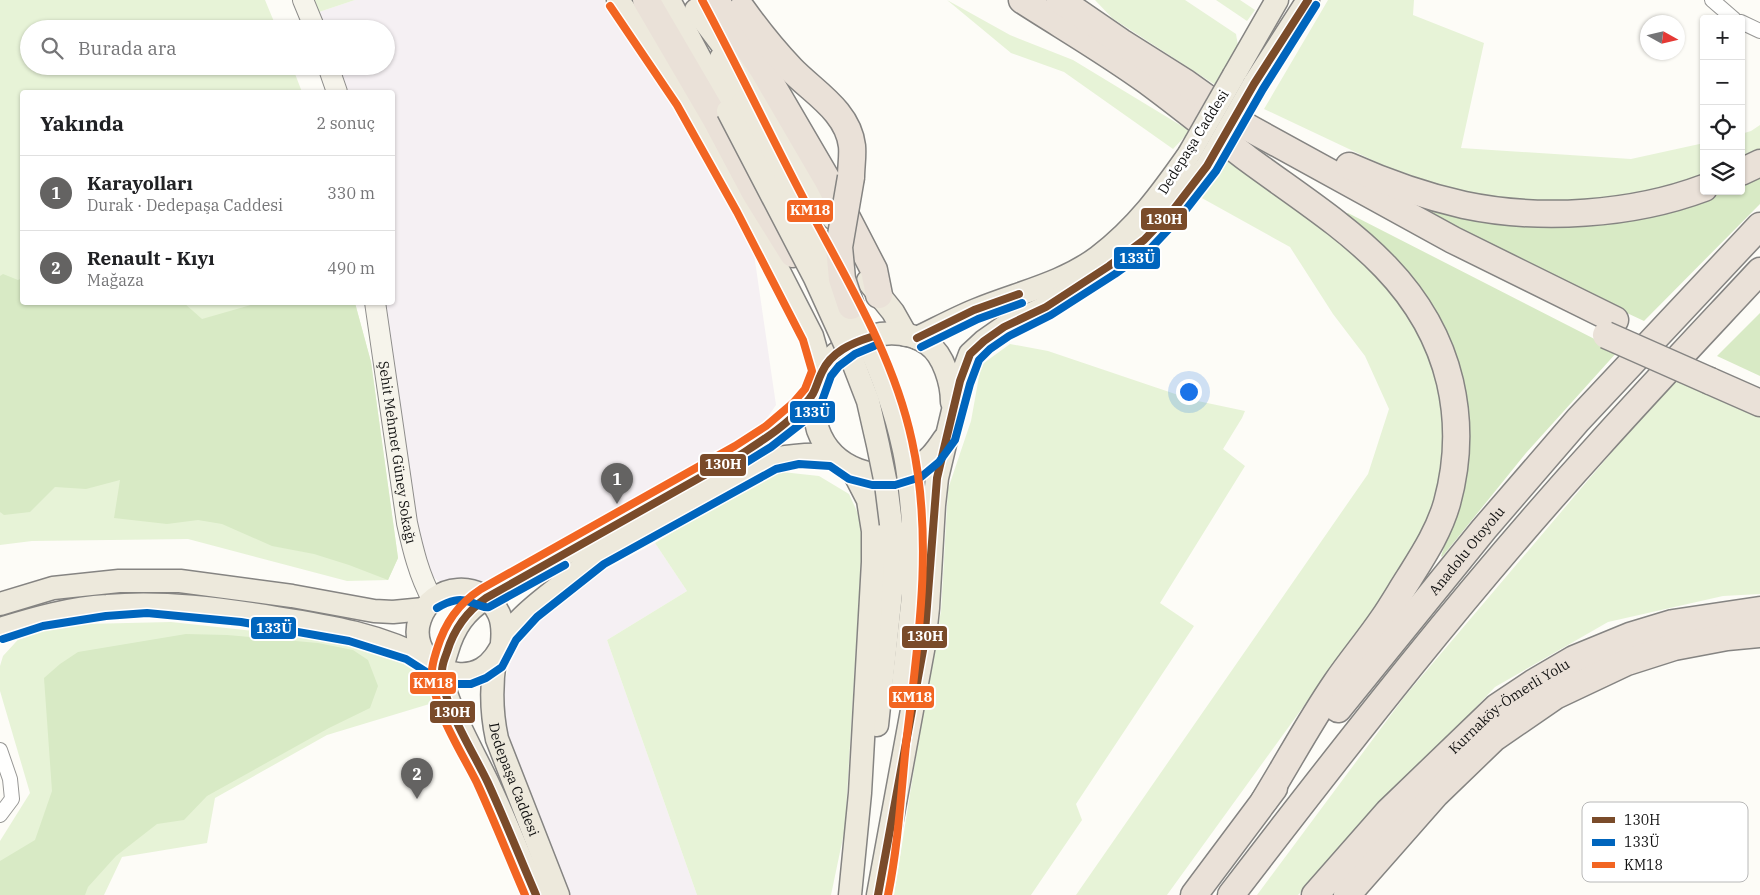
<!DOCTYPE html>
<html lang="tr">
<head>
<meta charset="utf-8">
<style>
  :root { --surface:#fff; --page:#f6f6f6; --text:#202124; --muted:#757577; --line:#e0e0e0; --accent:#646362 }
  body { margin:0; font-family:"IBM Plex Serif",serif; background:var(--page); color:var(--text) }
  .controls { position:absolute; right:15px; top:15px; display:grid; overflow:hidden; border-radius:5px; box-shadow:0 1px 4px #0004 }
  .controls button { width:45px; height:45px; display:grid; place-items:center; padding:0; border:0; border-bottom:1px solid var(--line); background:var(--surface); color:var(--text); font:25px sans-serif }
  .compass { position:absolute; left:1640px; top:15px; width:45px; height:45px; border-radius:50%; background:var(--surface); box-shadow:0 1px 4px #0004; rotate:98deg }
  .you { position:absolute; left:1188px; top:391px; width:18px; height:18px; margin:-12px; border:4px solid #fff; border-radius:50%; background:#1a73e8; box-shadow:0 0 0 8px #1a73e833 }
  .badge { display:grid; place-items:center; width:32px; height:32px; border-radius:50%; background:var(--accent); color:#fff; font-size:16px; font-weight:700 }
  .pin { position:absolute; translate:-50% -41px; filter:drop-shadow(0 1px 2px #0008) }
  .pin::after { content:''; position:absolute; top:26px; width:18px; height:15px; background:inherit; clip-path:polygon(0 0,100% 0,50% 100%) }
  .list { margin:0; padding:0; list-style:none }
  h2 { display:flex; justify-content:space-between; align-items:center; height:65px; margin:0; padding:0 20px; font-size:21px }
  h2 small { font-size:16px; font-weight:400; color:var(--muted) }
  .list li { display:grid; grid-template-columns:32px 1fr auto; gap:15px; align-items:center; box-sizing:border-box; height:75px; padding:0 20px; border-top:1px solid var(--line) }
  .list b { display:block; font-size:19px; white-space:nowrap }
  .list p { margin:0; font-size:16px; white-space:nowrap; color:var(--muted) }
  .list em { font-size:16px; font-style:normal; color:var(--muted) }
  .icon { flex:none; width:28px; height:28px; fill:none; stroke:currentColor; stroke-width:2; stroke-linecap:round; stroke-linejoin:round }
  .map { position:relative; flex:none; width:1760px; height:895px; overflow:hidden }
  .search { position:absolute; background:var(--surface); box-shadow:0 1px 4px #0004; left:20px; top:20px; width:375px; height:55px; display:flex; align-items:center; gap:12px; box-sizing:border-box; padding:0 18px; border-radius:28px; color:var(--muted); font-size:19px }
  .panel { position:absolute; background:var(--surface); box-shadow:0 1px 4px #0004; left:20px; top:90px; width:375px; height:215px; border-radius:5px }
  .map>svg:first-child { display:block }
</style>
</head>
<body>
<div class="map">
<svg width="1760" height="895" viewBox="0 0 1760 895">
  <rect width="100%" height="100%" fill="#fdfcf7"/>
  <!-- industrial -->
  <g fill="#f5f0f3">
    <path d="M355,0h249l4,10 67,88 79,156 22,151 -13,19 -277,157 -45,2 -17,-13 -45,-267 13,-1v-210h-50l-7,-26h51v-37h-62l-5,-17z"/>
    <path d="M655,543l32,48 -80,49 90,255h-130l-63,-167 -2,-38 10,-33 19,-33 59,-46z"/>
  </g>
  <!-- green -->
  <g fill="#e7f3d7">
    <path d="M0,0h265l12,29h-248v37h263l10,26h-280v210l333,1 16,59 27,196 -10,22 -41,1 -159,-42 -156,2 -32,4z"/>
    <path d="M314,0h41l-36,12z"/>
    <path d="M947,0l63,35 63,25 117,71 -17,18 -109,-77 -53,-19z"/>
    <path d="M1095,0h90l51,34 3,17 -22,35 -105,-68z"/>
    <path d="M1216,0h24l15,10 -8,11z"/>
    <path d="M1328,0h86l-1,15 71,28 -23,105 170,11 73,-16v36l-82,23 -84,2 -73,-10 -80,-28 -121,-57z"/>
    <path d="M1760,125v31l-19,7v-29l10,-3z"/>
    <path d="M1229,154l117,85 69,75 30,81 -1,68 -8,43 -20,45 -249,344h-91l292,-421 21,-65 -24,-53 -32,-42 -43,-67 -90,-50z"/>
    <path d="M1010,344l38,7 145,49 52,11 -3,7 -19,31 22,17 -85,137 34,23 -118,178 6,16 -51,75h-137l25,-158 22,-126 7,-122 23,-68 10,-56z"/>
    <path d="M1673,380l87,34v180l-37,2 -115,26 -113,65 -197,208h-41l148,-199z"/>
    <path d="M773,471l46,5 30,18 12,26v43l-16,265 -14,67h-134l-90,-255 80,-49 -32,-48z"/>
    <path d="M171,622l164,18 50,10 37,19 14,33 -109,33 -112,63 -8,45 -85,14 -18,38h-104v-54l30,-48 -30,-102v-25l3,-10 22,-24 59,-8z"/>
  </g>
  <!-- forest -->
  <g fill="#d8eac5">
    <path d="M1760,170v34l-116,117 -113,-53 -177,-91 97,32 265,-18h25v-11z"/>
    <path d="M1348,213l270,138 -92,102 -84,104 -1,-1 14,-39 7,-123 -117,-180z"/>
    <path d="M3,274l15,6 4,-2v24l162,1 18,16 56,-16h97l16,59 27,196 -10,22 -39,-15 -35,-11 -42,-8 -50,-22 -24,-4 -31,4 -53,-6 6,-38 -34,9 -31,-2 -25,25 -26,3 -4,-3v-236z"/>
    <path d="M1760,313v63l-43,-20z"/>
    <path d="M186,634l41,1 91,8 35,7 15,10 10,26 -8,22 -41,20 -122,68 -23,24 -27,4 -41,32 -28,31 -3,8h-85v-34l35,-21 17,-49 -8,-113 16,-14 18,-12z"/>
  </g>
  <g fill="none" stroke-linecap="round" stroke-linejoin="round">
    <!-- street casing -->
    <g stroke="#979795" stroke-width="16">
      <g id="street">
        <path d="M1712,0l22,19"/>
        <path d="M1741,22l19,9"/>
        <path d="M0,750l10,29 2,20 -12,16"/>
      </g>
    </g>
    <!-- secondary casing -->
    <g stroke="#8e8d8b" stroke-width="22">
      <g id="secondary">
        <path d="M303,0l12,29"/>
        <path d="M328,66l9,26"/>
        <path id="s1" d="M375,302l32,221c6,27 12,52 25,76"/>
      </g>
    </g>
    <!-- primary casing -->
    <g stroke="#858482" stroke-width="25">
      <g id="primary">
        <path d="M618,0l68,100 60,107 66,129 10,35"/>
        <path d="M669,0l59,111"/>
        <path d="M696,10l74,98 63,110"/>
        <path d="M721,58l22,44"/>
        <path d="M1234,75l43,-75"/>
        <path d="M1254,84l54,-84"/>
        <path d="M868,281l25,31 13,23"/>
        <path d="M917,338c19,-9 39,-20 59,-28 41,-17 86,-26 122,-53 39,-30 63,-63 91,-103"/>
        <path d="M944,439c-8,12 -16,23 -29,29 -37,17 -83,1 -97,-38 -3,-12 -6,-25 -3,-37 1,-7 4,-16 7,-22 19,-34 74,-50 106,-27 16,11 24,40 24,58"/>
        <path d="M0,604l53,-16 66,-7h61l112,15 82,15 19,1 31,-3"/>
        <path d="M0,629c35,-11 71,-21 107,-23 57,-5 114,3 170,12 52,8 105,17 152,43"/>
        <path d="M502,643c1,-10 1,-20 -3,-29 -16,-35 -67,-31 -79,5 -13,36 30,68 62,50 17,-10 21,-30 34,-45 13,-15 30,-27 45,-39 12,-10 24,-20 36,-29 17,-12 38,-21 56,-31 40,-22 80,-44 120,-66 21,-4 40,-6 61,-3"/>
        <path id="s2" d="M495,659c-4,27 -4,53 2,80l61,156"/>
        <path d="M902,693l11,-97v-74"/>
        <path d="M877,725l14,-132v-69"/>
        <path d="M536,895c-15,-35 -29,-71 -45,-105 -12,-28 -51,-93 -49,-120 1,-6 3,-13 5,-19 7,-24 18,-40 39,-53l254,-143c28,-18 52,-36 74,-61"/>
        <path d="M850,895l10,-102 13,-231v-31l-5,-31 -16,-31"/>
        <path d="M878,895l46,-250 4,-37 6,-103 3,-27 23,-97 10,-27 14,-13 20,-14 42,-20 63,-41 35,-26 30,-31 33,-43"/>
      </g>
    </g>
    <!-- highway casing -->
    <g stroke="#858482" stroke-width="29">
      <g id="highway">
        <path d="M646,0l69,118 40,75 38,61"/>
        <path d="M715,0l47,68 66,113 46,89 5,25"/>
        <path d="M1022,0c42,27 85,52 125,81 34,25 67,52 101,78 84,62 176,113 202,223 9,39 8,81 -3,121 -8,28 -23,51 -38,75 -9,14 -17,28 -26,41 -15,22 -32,42 -47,64 -26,38 -48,79 -72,118"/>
        <path d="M1060,0l61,42 65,41 63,45 204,112 162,80"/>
        <path d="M742,9c15,21 31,41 49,60 22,23 57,42 61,77 1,10 -1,21 -1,31"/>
        <path d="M1349,166c38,17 75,30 115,39 76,16 168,10 240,-17"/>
        <path d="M1741,172l19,-9"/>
        <path d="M1710,381l50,22"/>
        <path id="s3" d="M1338,709l146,-180 94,-109 182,-194"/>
        <path d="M1194,895l80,-107"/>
        <path d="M1231,895c118,-154 237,-306 367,-449 53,-59 108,-117 162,-175"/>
        <path id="s4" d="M1315,895l73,-83 109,-105 36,-24 41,-24 56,-23 43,-13 87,-13"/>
        <path d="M1347,895l89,-101 58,-56 61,-42 72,-34 47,-15 53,-10 33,-3"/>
      </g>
    </g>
    <!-- street -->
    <use href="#street" stroke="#fffffe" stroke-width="14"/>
    <!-- secondary -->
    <use href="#secondary" stroke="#f6f4eb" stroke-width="20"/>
    <!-- primary -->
    <use href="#primary" stroke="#ede9dc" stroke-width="22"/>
    <!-- highway -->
    <use href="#highway" stroke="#eae1d8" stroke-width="26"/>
    <!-- primary-bridge casing -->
    <g stroke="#858482" stroke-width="25" stroke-linecap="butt">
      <g id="primary-bridge">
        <path d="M743,102c21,42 42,84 65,125 38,70 78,140 95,219 6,25 8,50 10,76"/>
        <path d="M728,111l87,167 36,79 17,44 10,44 8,39 5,40"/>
        <path d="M1189,154l45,-79"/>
        <path d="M1207,166l47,-82"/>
      </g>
    </g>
    <!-- highway-bridge casing -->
    <g stroke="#858482" stroke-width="29" stroke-linecap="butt">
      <g id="highway-bridge">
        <path d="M851,177l-12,70 3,32 9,27"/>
        <path d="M1606,335l104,46"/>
      </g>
    </g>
    <!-- primary-bridge -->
    <use href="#primary-bridge" stroke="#ede9dc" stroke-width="22"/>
    <!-- highway-bridge -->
    <use href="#highway-bridge" stroke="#eae1d8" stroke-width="26"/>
    <!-- bus-1 casing -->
    <g stroke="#fff" stroke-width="11">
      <g id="bus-1">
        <path d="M917,338l57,-28 45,-16"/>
        <path d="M536,895c-16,-37 -31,-75 -48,-112 -14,-30 -47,-80 -46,-112 0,-7 3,-13 5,-19 7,-23 19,-40 39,-54l254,-143c23,-15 46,-29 64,-50 13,-13 11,-19 18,-33 9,-20 30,-29 49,-35"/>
        <path d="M878,895l46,-250 13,-167 23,-97 10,-27 14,-13 20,-14 42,-20 63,-41 35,-26 30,-31 33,-43 47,-82 54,-84"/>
      </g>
    </g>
    <!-- bus-2 casing -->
    <g stroke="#fff" stroke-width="11">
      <g id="bus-2">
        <path d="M921,347l57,-28 44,-16"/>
        <path d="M737,468l34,-21 32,-25 19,-21 9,-25 8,-10 16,-12 19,-8"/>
        <path d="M437,608c12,-7 23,-11 36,-5 6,2 10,5 16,4l76,-42"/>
        <path d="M3,639l40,-13 63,-10 41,-3 94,9 108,19 57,18 33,21 15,4h17l15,-6 16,-11 14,-27 21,-23 67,-53 172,-95 23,-5 31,2 19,13 23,6h23l26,-8 18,-15 16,-22 15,-56 9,-24 11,-11 19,-13 42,-21 64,-41 36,-26 30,-32 35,-45 47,-82 53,-84"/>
      </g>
    </g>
    <!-- bus-3 casing -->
    <g stroke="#fff" stroke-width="11">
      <g id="bus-3">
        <path d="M702,0c37,69 70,139 106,207 40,75 86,150 104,234 22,100 6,203 -6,303 -5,50 -8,102 -18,151"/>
        <path d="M525,895c-16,-37 -31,-75 -48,-112 -16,-32 -45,-75 -45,-112 0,-7 3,-15 5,-22 8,-26 21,-45 44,-60l254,-143 31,-20 27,-23 12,-14 7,-18 -9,-31 -66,-128 -60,-107 -67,-99"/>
      </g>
    </g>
    <!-- bus-1 -->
    <use href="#bus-1" stroke="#7a4b2a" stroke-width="8"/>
    <!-- bus-2 -->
    <use href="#bus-2" stroke="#0065bd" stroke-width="8"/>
    <!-- bus-3 -->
    <use href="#bus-3" stroke="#f26522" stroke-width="8"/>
  </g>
  <g text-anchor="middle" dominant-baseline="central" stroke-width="5" stroke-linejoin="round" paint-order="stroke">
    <!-- street labels -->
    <g font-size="14" fill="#111" stroke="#fff">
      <text transform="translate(1193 142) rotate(-58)">Dedepaşa Caddesi</text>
      <text stroke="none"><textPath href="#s1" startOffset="152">Şehit Mehmet Güney Sokağı</textPath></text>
      <text stroke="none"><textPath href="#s3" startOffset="204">Anadolu Otoyolu</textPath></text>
      <text stroke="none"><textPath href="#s4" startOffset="272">Kurnaköy-Ömerli Yolu</textPath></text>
      <text stroke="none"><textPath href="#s2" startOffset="124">Dedepaşa Caddesi</textPath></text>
    </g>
  </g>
  <!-- legend -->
  <rect x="1582" y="802" width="166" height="80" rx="8" fill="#fff" stroke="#b8b8b8" stroke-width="1"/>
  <rect x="1592" y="817" width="23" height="6" fill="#7a4b2a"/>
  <rect x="1592" y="839" width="23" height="7" fill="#0065bd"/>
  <rect x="1592" y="862" width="23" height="6" fill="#f26522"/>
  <g font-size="14" fill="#111">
    <text x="1624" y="825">130H</text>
    <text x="1624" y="847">133Ü</text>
    <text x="1624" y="870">KM18</text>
  </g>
  <g stroke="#fff" stroke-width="2">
    <rect x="786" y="199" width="48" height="24" rx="5" fill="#f26522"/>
    <rect x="1140" y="207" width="48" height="24" rx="5" fill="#7a4b2a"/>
    <rect x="1113" y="246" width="48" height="24" rx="5" fill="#0065bd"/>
    <rect x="789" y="400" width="47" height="24" rx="5" fill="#0065bd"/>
    <rect x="699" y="453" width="48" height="24" rx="5" fill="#7a4b2a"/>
    <rect x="250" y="616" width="47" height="24" rx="5" fill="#0065bd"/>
    <rect x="901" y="625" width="47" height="24" rx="5" fill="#7a4b2a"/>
    <rect x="409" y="671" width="48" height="24" rx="5" fill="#f26522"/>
    <rect x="888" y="685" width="47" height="24" rx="5" fill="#f26522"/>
    <rect x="429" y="700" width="47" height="24" rx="5" fill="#7a4b2a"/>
  </g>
  <g font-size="14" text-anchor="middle" font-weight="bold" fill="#fff">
    <text x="810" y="215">KM18</text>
    <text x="1164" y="224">130H</text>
    <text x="1137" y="263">133Ü</text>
    <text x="812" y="417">133Ü</text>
    <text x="723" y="469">130H</text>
    <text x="274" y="633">133Ü</text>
    <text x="925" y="641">130H</text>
    <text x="433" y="688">KM18</text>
    <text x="912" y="702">KM18</text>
    <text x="452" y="717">130H</text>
  </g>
</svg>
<div class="controls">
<button>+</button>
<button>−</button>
<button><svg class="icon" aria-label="locate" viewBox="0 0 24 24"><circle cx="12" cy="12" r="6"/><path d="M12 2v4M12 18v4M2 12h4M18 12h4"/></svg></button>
<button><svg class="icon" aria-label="layers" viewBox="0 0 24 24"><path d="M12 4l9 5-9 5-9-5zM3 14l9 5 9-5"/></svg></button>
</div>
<svg class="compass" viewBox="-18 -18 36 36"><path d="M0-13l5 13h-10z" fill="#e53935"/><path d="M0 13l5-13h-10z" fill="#757577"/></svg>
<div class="you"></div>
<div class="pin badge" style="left:617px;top:504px">1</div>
<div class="pin badge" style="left:417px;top:799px">2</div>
<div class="search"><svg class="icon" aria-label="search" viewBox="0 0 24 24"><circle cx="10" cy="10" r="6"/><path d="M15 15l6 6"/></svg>Burada ara</div>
<section class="panel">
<h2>Yakında<small>2 sonuç</small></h2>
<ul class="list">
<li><span class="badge">1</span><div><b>Karayolları</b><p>Durak · Dedepaşa Caddesi</p></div><em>330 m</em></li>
<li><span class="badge">2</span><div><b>Renault - Kıyı</b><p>Mağaza</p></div><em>490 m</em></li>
</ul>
</section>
</div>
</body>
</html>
